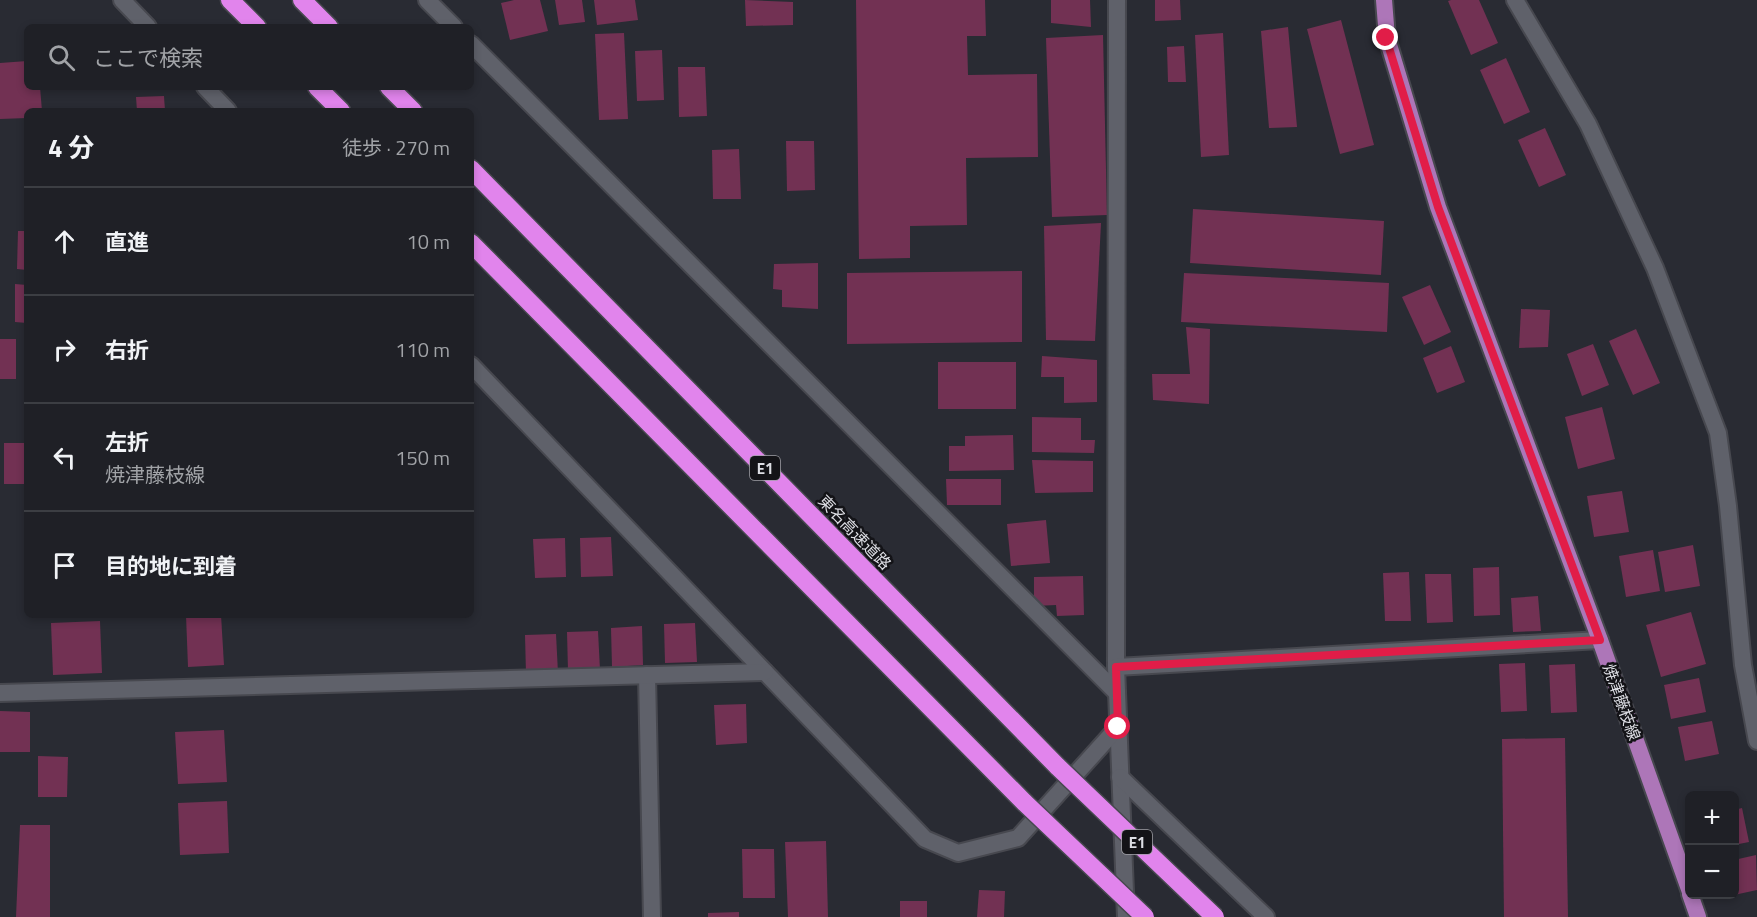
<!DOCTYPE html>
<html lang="ja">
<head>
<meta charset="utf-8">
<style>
  :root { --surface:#1f2026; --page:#2c2d32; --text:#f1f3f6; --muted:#a1a3a7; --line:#3c3e43 }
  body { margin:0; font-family:"Titillium Web","Noto Sans JP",sans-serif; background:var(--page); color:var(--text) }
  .controls { position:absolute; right:18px; bottom:18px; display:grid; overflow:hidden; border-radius:9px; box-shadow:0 3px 9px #0003 }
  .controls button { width:54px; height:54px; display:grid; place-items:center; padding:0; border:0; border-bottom:2px solid var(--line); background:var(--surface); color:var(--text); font:30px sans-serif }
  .stop { position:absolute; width:18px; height:18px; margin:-14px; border:4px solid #e11d48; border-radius:50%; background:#fff }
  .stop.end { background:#e11d48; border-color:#fff; box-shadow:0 2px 6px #0008 }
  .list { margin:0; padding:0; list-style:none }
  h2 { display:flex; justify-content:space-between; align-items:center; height:78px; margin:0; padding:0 24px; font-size:26px }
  h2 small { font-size:20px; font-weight:400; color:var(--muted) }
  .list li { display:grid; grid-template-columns:39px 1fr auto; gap:18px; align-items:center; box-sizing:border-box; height:108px; padding:0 24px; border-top:2px solid var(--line) }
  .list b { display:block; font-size:22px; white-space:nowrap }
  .list p { margin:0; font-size:20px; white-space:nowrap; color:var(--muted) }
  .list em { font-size:20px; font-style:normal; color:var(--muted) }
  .icon { flex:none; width:33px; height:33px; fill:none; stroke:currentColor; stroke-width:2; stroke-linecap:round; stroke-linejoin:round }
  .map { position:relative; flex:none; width:1757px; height:917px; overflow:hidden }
  .search { position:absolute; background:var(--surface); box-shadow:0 3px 9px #0003; left:24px; top:24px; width:450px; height:66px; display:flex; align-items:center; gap:15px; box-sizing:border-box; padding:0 21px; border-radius:9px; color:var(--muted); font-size:22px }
  .panel { position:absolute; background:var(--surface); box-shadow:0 3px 9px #0003; left:24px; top:108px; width:450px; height:510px; border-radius:9px }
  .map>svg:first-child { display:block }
</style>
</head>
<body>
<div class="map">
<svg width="1757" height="917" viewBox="0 0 1757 917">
  <rect width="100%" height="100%" fill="#292b33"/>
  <!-- building -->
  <g fill="#723153">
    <path d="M514,0h26l8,31 -38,9 -9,-37z"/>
    <path d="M555,0h27l3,22 -26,3z"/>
    <path d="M594,0h41l3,20 -41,5z"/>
    <path d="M745,0l48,2v23l-47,1z"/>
    <path d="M856,0h129l1,36h-19l1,39 69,-1 1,83 -72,1 1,67 -57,1v32l-51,1z"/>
    <path d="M1051,0h39l1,27 -40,-4z"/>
    <path d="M1155,0h25l1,20 -26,1z"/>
    <path d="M1451,0h28l19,43 -27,12 -23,-54z"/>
    <path d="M1341,20l33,125 -34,9 -33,-125z"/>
    <path d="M1288,27l9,100 -28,1 -8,-97z"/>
    <path d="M624,33l4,86 -29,1 -4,-86z"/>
    <path d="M1223,33l6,122 -28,2 -6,-122z"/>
    <path d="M1103,35l4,180 -55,2 -6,-179z"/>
    <path d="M1184,46l2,36h-18l-1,-35z"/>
    <path d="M662,50l2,50 -27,1 -2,-50z"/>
    <path d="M1506,58l24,54 -26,12 -24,-54z"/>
    <path d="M27,61v26h13l2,24h-15v7l-27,1v-56z"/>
    <path d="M678,67h27l2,49 -28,1z"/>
    <path d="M164,96l1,15h-28l-1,-14z"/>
    <path d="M1545,128l21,47 -27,12 -21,-47z"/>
    <path d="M786,141h28l1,49 -28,1z"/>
    <path d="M739,149l2,50h-28l-1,-49z"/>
    <path d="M1193,209l191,12 -3,54 -191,-12z"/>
    <path d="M1101,223l-6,118 -49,-1 -2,-114z"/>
    <path d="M18,231h9v39l-10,-1z"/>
    <path d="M818,263v46l-36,-2v-17l-9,-1 1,-25z"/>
    <path d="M1022,271v71l-175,2v-71z"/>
    <path d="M1184,273l205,10 -2,49 -206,-10z"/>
    <path d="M15,284l12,1v38l-12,-1z"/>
    <path d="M1430,285l21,47 -27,13 -22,-48z"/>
    <path d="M1521,309l29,1 -2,37 -29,1z"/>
    <path d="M1186,327l24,2 -1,75 -56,-4 -1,-26h38z"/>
    <path d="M1636,329l24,54 -27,12 -24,-54z"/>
    <rect x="0" y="339" width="16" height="40"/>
    <path d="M1593,344l16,41 -27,11 -15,-42z"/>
    <path d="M1451,346l14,36 -28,11 -14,-35z"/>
    <path d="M1042,356l55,4v42l-33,1v-26h-23z"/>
    <rect x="938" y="362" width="78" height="47"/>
    <path d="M1602,407l13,52 -37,10 -13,-52z"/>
    <path d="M1032,417l49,1v22h14l-1,13 -62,-1z"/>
    <path d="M1013,435l1,35 -65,1v-25h16v-10z"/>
    <rect x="4" y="443" width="23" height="41"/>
    <path d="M1032,460l61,1v31l-58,1z"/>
    <path d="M946,479h55v26h-54z"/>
    <path d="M1622,491l7,41 -35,5 -7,-41z"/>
    <path d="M1046,520l4,43 -39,3 -4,-42z"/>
    <path d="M611,537l2,39 -32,1 -1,-39z"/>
    <path d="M565,538l1,39 -31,1 -2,-39z"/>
    <path d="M1693,545l7,41 -35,6 -7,-40z"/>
    <path d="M1653,550l7,41 -34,6 -7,-41z"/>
    <path d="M1499,567l1,48 -26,1 -1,-48z"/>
    <path d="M1409,572l2,49h-26l-2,-48z"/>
    <path d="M1425,574h26l2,48 -26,1z"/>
    <path d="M1083,576l1,39 -27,1 -1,-11 -22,1v-29z"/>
    <path d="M1538,596l3,35 -28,1 -2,-34z"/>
    <path d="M1691,612l15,52 -45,13 -15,-52z"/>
    <path d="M186,615h35l3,50 -36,2z"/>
    <path d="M100,621l2,52 -49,2 -2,-52z"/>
    <path d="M695,623l2,39 -32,1 -1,-39z"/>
    <path d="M642,626l1,39 -31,2 -1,-39z"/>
    <path d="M598,631l2,39 -32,1 -1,-39z"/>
    <path d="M556,634l2,39 -32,1 -1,-39z"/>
    <path d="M1525,663l2,48 -26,1 -2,-48z"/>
    <path d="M1575,664l2,48 -26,1 -2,-48z"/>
    <path d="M1699,678l7,34 -35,7 -7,-34z"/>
    <path d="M746,704l1,39 -31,2 -2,-40z"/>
    <path d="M0,711l30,1v40h-30z"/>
    <path d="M1712,721l7,33 -34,7 -7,-34z"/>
    <path d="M224,730l3,52 -49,2 -3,-52z"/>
    <path d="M1565,738l3,179h-64l-2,-178z"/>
    <path d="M38,756l30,1 -1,40h-29z"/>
    <path d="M227,801l2,52 -49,2 -2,-52z"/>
    <path d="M1742,808l7,34 -15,3v-35z"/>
    <path d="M20,825h30v92h-34z"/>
    <path d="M826,841l2,76h-40l-3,-75z"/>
    <path d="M742,849h32l1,49h-32z"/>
    <path d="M1756,855l1,35 -23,5v-35z"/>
    <path d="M979,890l26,1 -1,26h-27z"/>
    <rect x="900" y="901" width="27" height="16"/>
    <path d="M739,912v5h-31v-4z"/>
  </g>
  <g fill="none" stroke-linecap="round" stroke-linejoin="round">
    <!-- minor casing -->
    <g stroke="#47484f" stroke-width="20">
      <g id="minor">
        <path d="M122,0l26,27"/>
        <path d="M427,0l27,27"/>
        <path d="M1117,0l-1,667 10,250"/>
        <path d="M1515,0l73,124 67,144 63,165 10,73 15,159 14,76"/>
        <path d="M471,44l646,649"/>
        <path d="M205,87l23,24"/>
        <path d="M471,365l454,474 33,14 60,-15 100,-111"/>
        <path d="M1116,667l484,-27"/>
        <path d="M647,675l5,242"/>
        <path d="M0,693l765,-21"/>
        <path d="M1120,777l146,140"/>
      </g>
    </g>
    <!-- primary casing -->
    <g stroke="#47484f" stroke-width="20">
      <g id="primary">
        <path d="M1384,0l3,38 51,169 162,433 90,252"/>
        <path d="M1690,894l8,23"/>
      </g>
    </g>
    <!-- motorway casing -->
    <g stroke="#47484f" stroke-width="21">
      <g id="motorway">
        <path d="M230,0l27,27"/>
        <path d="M302,0l27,27"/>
        <path d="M317,87l24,24"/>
        <path d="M389,87l24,24"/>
        <path d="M471,169l587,598"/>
        <path d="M471,243l554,560"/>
      </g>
    </g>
    <!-- minor -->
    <use href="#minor" stroke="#5f616a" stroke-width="16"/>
    <!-- primary -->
    <use href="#primary" stroke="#ad76b8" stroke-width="16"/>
    <!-- motorway -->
    <use href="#motorway" stroke="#e184ec" stroke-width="18"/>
    <!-- motorway-bridge casing -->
    <g stroke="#47484f" stroke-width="21" stroke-linecap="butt">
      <g id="motorway-bridge">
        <path d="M1058,767l157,150"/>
        <path d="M1025,803l120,114"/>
      </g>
    </g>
    <!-- motorway-bridge -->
    <use href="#motorway-bridge" stroke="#e184ec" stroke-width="18"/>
  </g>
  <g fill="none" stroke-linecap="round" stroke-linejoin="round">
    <!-- route -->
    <path stroke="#e11d48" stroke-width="8" d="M1118,727l-2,-60 484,-27 -162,-433 -52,-169"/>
  </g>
  <g text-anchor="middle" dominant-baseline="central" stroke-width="5" stroke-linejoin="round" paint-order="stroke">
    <!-- shield labels -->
    <g fill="#131317" stroke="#a0a0a6" stroke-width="1.5">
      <rect x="750" y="456" width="30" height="24" rx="4.5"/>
      <rect x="1122" y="830" width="30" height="24" rx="4.5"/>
    </g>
    <g font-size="15" font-weight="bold" fill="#dcdde3">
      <text x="765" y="468">E1</text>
      <text x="1137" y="842">E1</text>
    </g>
    <!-- street labels -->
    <g font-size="16" fill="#dcdde3" stroke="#131317">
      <text transform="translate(855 532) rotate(46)">東名高速道路</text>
      <text transform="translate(1622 702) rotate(70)">焼津藤枝線</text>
    </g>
  </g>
</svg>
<div class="controls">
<button>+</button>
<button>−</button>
</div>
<div class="stop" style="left:1118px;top:727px"></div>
<div class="stop end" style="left:1386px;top:38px"></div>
<div class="search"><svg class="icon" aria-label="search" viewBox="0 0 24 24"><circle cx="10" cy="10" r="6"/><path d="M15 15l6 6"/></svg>ここで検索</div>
<section class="panel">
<h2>4 分<small>徒歩 · 270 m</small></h2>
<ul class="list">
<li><svg class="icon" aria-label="ahead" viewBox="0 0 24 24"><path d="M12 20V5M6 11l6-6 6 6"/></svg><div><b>直進</b></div><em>10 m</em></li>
<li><svg class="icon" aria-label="right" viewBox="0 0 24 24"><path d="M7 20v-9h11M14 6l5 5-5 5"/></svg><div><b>右折</b></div><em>110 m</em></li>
<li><svg class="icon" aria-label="left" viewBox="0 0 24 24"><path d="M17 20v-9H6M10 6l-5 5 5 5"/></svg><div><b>左折</b><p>焼津藤枝線</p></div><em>150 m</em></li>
<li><svg class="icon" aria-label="arrive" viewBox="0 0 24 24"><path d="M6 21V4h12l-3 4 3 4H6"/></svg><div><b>目的地に到着</b></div></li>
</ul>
</section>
</div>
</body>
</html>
